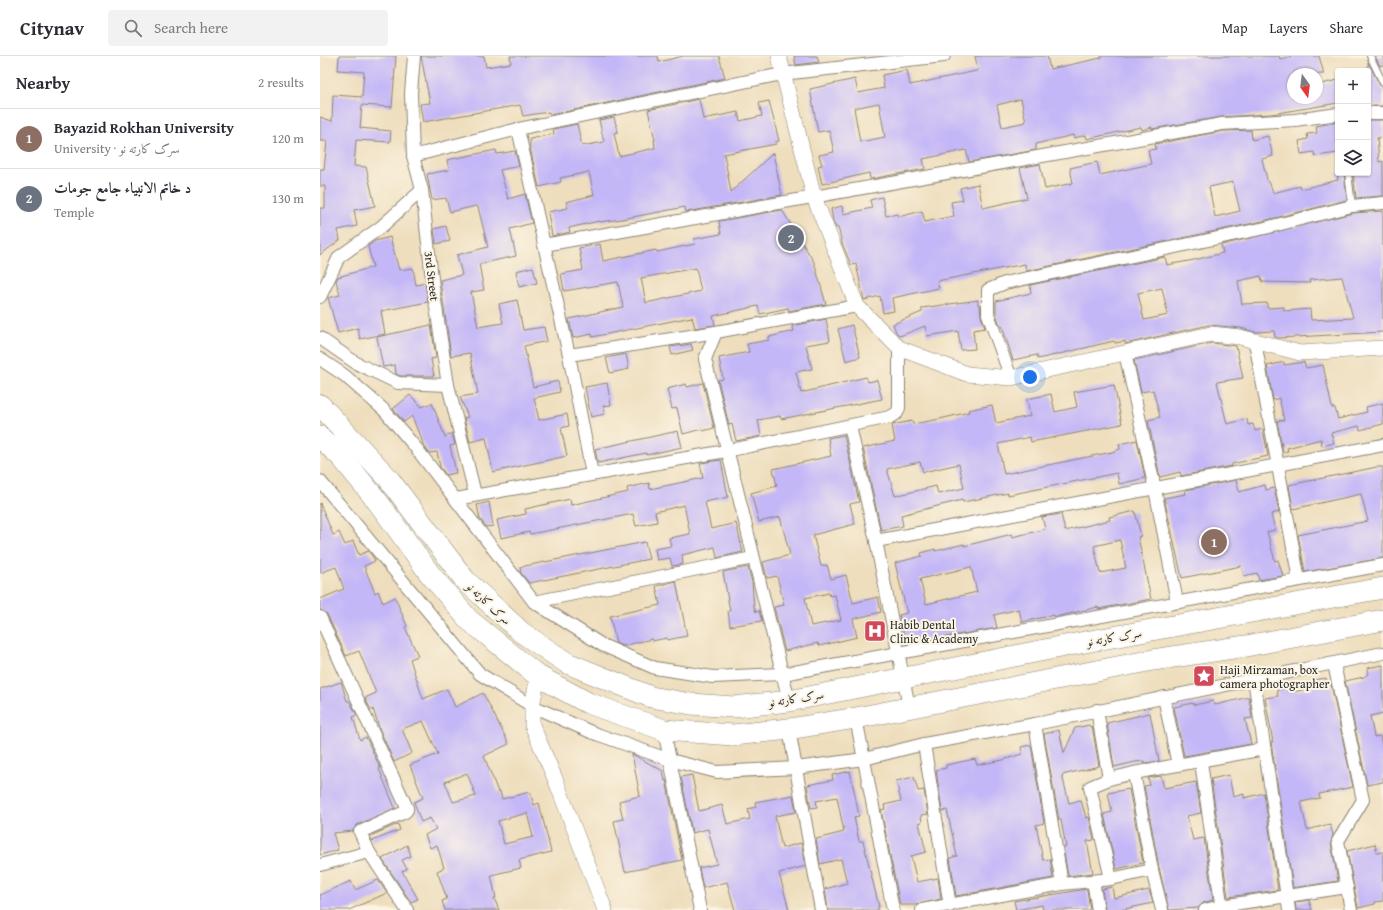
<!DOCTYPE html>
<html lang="en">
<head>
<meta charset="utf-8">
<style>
  :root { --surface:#fff; --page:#f2f2f3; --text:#2b2b33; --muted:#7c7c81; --line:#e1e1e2; --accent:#ea580c }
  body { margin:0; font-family:"Gentium Book Plus",Amiri,serif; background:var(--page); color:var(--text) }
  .controls { position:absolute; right:12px; top:12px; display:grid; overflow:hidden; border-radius:4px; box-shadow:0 1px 3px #0004 }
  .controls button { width:36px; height:36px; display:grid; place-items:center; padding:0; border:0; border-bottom:1px solid var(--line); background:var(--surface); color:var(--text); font:20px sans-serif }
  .compass { position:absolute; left:967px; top:12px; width:36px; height:36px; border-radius:50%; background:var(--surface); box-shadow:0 1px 3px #0004; rotate:166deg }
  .you { position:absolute; left:710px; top:321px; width:14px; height:14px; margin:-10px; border:3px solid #fff; border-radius:50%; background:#1a73e8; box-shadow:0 0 0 6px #1a73e833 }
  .badge { display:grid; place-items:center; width:26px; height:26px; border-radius:50%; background:var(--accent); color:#fff; font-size:13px; font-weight:700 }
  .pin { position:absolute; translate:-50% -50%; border:2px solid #fff; box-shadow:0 1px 4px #0006 }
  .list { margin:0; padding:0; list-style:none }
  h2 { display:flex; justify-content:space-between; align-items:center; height:52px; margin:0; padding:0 16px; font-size:17px }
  h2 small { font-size:13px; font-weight:400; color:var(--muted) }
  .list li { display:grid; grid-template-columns:26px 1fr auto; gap:12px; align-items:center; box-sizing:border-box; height:60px; padding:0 16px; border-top:1px solid var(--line) }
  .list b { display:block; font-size:15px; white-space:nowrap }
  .list p { margin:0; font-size:13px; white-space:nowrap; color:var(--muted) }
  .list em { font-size:13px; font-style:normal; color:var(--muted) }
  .icon { flex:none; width:22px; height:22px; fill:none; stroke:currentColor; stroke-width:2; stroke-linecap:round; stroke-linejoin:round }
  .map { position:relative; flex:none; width:1063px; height:854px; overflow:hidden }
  header { display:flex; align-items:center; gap:24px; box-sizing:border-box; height:56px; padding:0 20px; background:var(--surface); border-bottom:1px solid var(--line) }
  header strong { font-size:19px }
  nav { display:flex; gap:22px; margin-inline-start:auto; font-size:14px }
  .search { width:280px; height:36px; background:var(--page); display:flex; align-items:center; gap:10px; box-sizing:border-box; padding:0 14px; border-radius:4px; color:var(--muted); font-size:15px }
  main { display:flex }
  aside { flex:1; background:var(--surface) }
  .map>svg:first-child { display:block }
</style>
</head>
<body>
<header>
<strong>Citynav</strong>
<div class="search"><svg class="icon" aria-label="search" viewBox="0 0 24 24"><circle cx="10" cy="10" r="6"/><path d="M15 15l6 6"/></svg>Search here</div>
<nav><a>Map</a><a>Layers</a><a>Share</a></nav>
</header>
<main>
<aside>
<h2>Nearby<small>2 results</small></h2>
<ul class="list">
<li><span class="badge" style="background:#8d6e63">1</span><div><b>Bayazid Rokhan University</b><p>University · سرک کارته نو</p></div><em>120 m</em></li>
<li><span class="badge" style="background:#6b7280">2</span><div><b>د خاتم الانبیاء جامع جومات</b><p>Temple</p></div><em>130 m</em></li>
</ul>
</aside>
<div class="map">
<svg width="1063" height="854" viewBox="0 0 1063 854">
  <rect width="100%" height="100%" fill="#fcf5e5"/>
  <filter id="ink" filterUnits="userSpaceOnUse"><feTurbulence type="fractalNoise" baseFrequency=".025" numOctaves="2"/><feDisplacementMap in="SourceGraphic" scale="8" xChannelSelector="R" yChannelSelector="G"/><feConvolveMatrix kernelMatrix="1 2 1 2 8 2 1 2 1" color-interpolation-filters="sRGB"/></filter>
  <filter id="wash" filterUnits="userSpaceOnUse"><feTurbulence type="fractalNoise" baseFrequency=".012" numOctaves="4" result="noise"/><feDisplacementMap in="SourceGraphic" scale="16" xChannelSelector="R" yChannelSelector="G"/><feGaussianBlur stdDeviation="0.9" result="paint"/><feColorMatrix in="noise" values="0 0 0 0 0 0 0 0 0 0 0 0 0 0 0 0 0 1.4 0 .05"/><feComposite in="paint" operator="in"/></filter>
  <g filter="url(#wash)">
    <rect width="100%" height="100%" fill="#eedebd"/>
    <g id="blocks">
      <!-- building -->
      <g fill="#c4b7f7" fill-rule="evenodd">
        <path d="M19,0h57l-4,51 -30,-2 -2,23 31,3 -1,11 -34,-2 -2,26 12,1 9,39 -21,4 3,16 -19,4 2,10 -20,15v-47h5v-22h-5v-17h4l3,-28h-7v-24l12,4 1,-26 29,2 2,-25 -26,-2z"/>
        <path d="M101,0h63l2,11 25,-4 -1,-7h148l1,6 24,-6h36l6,22 -175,37 -1,-3 -7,1 -19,3 -3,-11 -97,17 -3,-18 10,-1z"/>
        <path d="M474,0h23l2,6 -23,3z"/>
        <path d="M655,0h72l3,13 51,-11v-2h178l1,3 13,-3h26l5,18h-31v24h24v-13l21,-5v23l-67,11 -50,3 -69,12v-2l-10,3 -1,-3 -54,12 -1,-4 -12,3 -1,-3 -37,9v6l-67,12 -3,-12 -43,9 2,10 -55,10 -1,-6 -47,11 -4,-18 4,-1 -3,-10 15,-3 -5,-22 -11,2 -8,-43 45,-10 3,14 26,-5 -2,-13 25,-5 3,15 66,-14 2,-1zM701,43l5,23 -24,5 -5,-22zM559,47l6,34 -25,5 -6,-34z"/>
        <path d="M1055,0h8v9l-3,1z"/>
        <path d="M1048,6l15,29v15h-15z"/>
        <path d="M379,43l4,20 35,-7 2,9 22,-5 -3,-13 10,-2 10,40 -4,1 1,2 -52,10 7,38 42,-39 9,42 -96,17 -1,-5 -63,12 -23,3v-1l-30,7 1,4 -18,4 -4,-24 20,-4 -2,-6 28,-7 -5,-23 -29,6 1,4 -22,5 -9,-39v-9l24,-5 -1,-5 24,-5 5,22 22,-4 -5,-22 15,-3 4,15 -4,1 5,23 36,-8 -1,-8h1l-7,-30z"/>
        <path d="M1048,64h15v17l-6,1 2,24 4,-1v35l-27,2 -3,-25h15z"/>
        <path d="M1018,66v31l-23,3 -1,-4 -13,2 -2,-13 9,-2 -1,-5 10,-1 -1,-7z"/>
        <path d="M931,74l1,10 16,-4 5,20 -11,3 6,24h2l3,10 27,-7 1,3 37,-9 -1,-7h7l3,27 -84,21 -237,50 -1,-7 -88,17 2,7 -47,10 2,13 -11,2 -3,-17 -16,4 -8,-36 -5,1 -9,-22 -4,-16 -2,1 -3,-7 -2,-12 11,-3 1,8 29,-6 -2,-8 12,-3 4,19 12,-2v3l24,-6 3,11 29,-6 -3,-14 12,-2 -3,-12 18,-4 5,24 44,-10 -7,-30 20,-4 5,25 28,-6 -3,-15 27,-6 3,13 51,-11 -3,-14 8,-1 -1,-5 68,-13zM913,126l7,29 -25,6 -6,-30z"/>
        <path d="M176,94l1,4 18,-3 4,15 -19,4 8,29 17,-5 7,29 -22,6 6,27 -37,8 5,26 -13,2 7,35 25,-4 -4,-19 18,-4 6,30 21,-3 3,14 -23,5 9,41 25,-6 2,11 -26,6 5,22 28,-6 2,12 -8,2 6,28 -74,16 -7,-34 -16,4 -6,-24 4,-1 -8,-20 18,-3 -8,-41 -19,3 -11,-76 22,-5 -5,-20 31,-8 -10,-40 -2,-1 -26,6 -4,-14 -14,2 -5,-26 22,-4 -2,-10z"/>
        <path d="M462,154l32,52 12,42 -37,7 -1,-3 -28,6 -2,-8 -45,10 2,9 -20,3 -3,-11 -100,20v-3l-19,4 -4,-19 54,-12 -5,-25 -54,9 -3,-17 22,-4 -4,-22 21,-4 3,17 53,-11 1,2 38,-8 -1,-5 27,-5 -2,-13zM376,212l5,23 -55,12 -5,-25z"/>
        <path d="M1063,155v121l-104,6 -4,-1 -1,-6 -19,1 -14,-4 -32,-3 -84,19v-3l-10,2 -1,-2 -76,18 -1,-4 -24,5 -11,-34h-2l-4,-13v-12l35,-8 -1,-8 135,-28 2,8 27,-5 29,-7 -2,-8 132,-32zM941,220l1,6 48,1 -1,-3 33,-3 11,41 -42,2 -1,-11 -26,2v-4l-17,1v-5l-25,1 -4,-23zM842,232l6,27 -24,5 -6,-27z"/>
        <path d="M126,170l4,15 -14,3 -2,-15z"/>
        <path d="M70,181l9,33 14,-2 3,17 9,-2 3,19 -47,9 4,23 -25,5 -2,-11 -20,5 -10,-35 12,-3 -4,-14 2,-4 35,-10 -5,-21 7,-5z"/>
        <path d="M213,211l4,16 -18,4 -3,-16z"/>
        <path d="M658,244v5h2l1,11 4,12 -12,2 2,19 -14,1 -3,-19 -31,5 -2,-10 -25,10 -4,-4 -3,-8 29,-12v-4z"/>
        <path d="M506,263l4,22 -24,4 6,24 -16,3 5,21 65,-16 2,5 9,-2 5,19 -101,20 -1,-3 -22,4 3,16 -25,5 -4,-17 -3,1 -11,-45 5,-1 -4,-21 30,-6 -2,-8 22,-4v-3l25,-6 -2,-5z"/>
        <path d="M111,269l5,33 -5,1 3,17h-34l-4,-2 -1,-9 -12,2 -6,-30z"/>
        <path d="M532,269l8,32 -14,4 -8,-32z"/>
        <path d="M892,287l24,3 7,32 -26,4 10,42 20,-5 1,6 5,-1 2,7 8,-2 5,27 -36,8v2l-51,10 -1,-4 -20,5 -12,-57 12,-3 -7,-27 -12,2 -7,-32z"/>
        <path d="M371,288l2,6 -21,5 -2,-8z"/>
        <path d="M306,298l3,15 -19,4 -4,-15z"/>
        <path d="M964,306v3l20,-3 2,6 17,-3 9,43h3l3,11 29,-7 -1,-5 17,-4v21l-23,6 -1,-4 -28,7 3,10 -12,3 -1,-7 -34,9 1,3 -5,1 -6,-31 7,-1 -5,-22 -6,2 -6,-34z"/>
        <path d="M287,327l4,22 -8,1 2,8 -14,3 -6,-30z"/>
        <path d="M383,327l11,45 -11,3 -1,-2 -19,5 -6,-26 -5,1 -5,-20 19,-5 1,3z"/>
        <path d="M794,329l8,39 -91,18 -1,-5 -32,7 6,30 108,-22 8,-3 -1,-5 18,-4 8,38 -26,6 -2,-11 -109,22v-2l-45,9 -1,-2 -61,15 2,11 -22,4 -18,-82 32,-7 -3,-16 20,-4 1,3 27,-5 29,-7 -1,-2 24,-5 4,18 34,-7 -3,-17 24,-5 4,18 22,-5 -3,-15zM600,406l3,10 36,-8 5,24 -26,6 -2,-8 -41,10 -8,-27z"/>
        <path d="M90,339l12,12 10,-4 13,34 7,-4 3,12 -5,1 6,27 -10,2 -6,-8 -3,-15 -8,1 -6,-9 -4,-13 -1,1 -6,-16 -8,6 -11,-13z"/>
        <path d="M358,375l4,16 -36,8v-2l-48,10 -3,-14z"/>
        <path d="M524,379l15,67 -9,2 5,20 -42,11 8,31 6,-1 4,14 15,-4 7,28 25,-6 3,15 -28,7 4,18 -38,9 -1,-3 -33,8 -11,-44 10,-2 -7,-29 -10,2 -4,-16 27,-7 -10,-38 -21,5 -8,-29 26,-7 -4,-17 58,-13 -3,-18zM509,537l1,3 5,-1 6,25 -30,6 -6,-28z"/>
        <path d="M401,404l7,37 -23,5 6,27 25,-6 7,29 -26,6 -2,-11 -33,8 1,9 -11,2 -2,-8 -13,2 -2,-11 16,-3 -2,-8 21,-4 -6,-29 -29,7 2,10 -21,4 -3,-12 -103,20 -1,-2 -28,6 -4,-18 29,-6 -1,-5 45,-10 1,6 57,-13 -1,-4 22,-5 1,6 53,-11 -3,-15z"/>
        <path d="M1057,411h6v91l-78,14 -7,-37 70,-14 -7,-27 -68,15 -4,-24z"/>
        <path d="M916,424l3,12 26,-7 1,5 8,-2 5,24 -8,2 4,16 -8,2 8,29 3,-1 5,16 -24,4 -2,-7 -13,3 -3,-10 -59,12 -18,-80 22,-4 -1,-4z"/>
        <path d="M169,446l4,24 -7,1 -6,-8 -3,-14z"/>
        <path d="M0,447l13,32 6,-3 6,13 8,-4 6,14 9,-4 5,6 2,4 -11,5 11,27 3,-2 5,12 12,-6 12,29 -2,1 13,29 -8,3 13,40 24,-10 8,18 28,-14 26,51 -25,12 14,36 2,-1 2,8 28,-7 4,13 5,-2 12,49 -32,8 2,8 -30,7 5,23h-2l5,12h-54l-3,-9 5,-2 -10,-28 7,-3 -7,-23 -7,3 -5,-13 11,-6 -6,-11 -9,4 -7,-20 9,-4 -13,-33 28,-11 -15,-33 -21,8 10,24 -18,9 -14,-32 -7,-21 -2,1 -6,-12 11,-5 -17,-42 -13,5 -19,-42 -7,-4v-11l24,-10 -8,-22 -16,6zM147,717l9,23 -23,6 -8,-20zM207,757l6,24 -29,7 -6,-23z"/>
        <path d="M815,455l6,25 -3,1 13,62 -53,10v-2l-43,10 -1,-2 -32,7 -3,-13 -25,6 3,13 -91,16 -7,-29 8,-2 -12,-50 27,-7 -1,-3 14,-4v2l29,-7v2l48,-12v3l30,-7 3,-1 -3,-12 19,-3 4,17 45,-11 -1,-3zM800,484l6,28 -26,5 -6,-27zM651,511l6,25 -51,12 -6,-25z"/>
        <path d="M325,486l4,17 -120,24 -8,-10 -1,-6z"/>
        <path d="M428,511l4,15 2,25 2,5 3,-1 3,10 -32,5 -2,-15h2l-7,-39z"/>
        <path d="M356,525l11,55 -20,4v-2l-15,3v-2l-30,7 -6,-3 -6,-27 50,-11 -4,-19z"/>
        <path d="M1063,609v48l-13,3 4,21 6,-1 3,13v33l-16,3 -22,-104 19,-4 4,-3 -1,-6z"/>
        <path d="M1006,622l1,7 4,-1 22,103 -34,7 1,4 -19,4 6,28 23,-6 3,11 -2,7 7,39 -45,7 -22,-146h2l-8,-44 13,-2 -1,-6 15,-3 1,5 22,-5 -1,-7z"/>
        <path d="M21,626l6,19h2l2,3 6,11 -4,2 7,23 6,-3 14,31 -1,1 16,39 -38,17 -4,6 -20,2 5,17 -18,5v-166z"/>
        <path d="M929,641l3,21 -7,1 6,25 -67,12 -10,-49 19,-4 1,2 19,-4 2,4z"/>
        <path d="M830,657l9,48 -14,2 -1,-2 -9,1 -21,5 -7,-44z"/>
        <path d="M769,669l1,2 2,-1 7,40 -37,9 7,28 12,-3 5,18 3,-1 5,23 -7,1 6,32 -25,3 -5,-29h3l-5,-27h-2l-15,-86 15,-4 5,23 11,-25z"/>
        <path d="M711,689l13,78 -8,2 7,35 7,-1 3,19 -97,18 -6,-38 7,-2 -10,-46 -5,1 -6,-41 10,-2v-3l29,-6 2,6 26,-5 19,-6 -1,-7z"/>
        <path d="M312,698l31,17 2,10 1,-1 16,80 -57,12 -11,-51 9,-2 -4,-18 21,-5z"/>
        <path d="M530,715l9,45 -5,1 5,24h4l16,66h-1v3h-50l-3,-21 22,-6 -6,-24 -21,5 -4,-25 28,-7 -7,-35 -21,4 1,6 -6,1 -4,-23 26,-5 -1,-5z"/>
        <path d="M372,719l7,36 23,-6 5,19 23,-5 -2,-10 8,-2 -1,-5 38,-7 3,17 -21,4 7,32 19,-5 5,23 -27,7 10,37h-54l-8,-28 -24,6 -4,-20 18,-4 -9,-35 -16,4 -11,-56z"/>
        <path d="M909,719l4,22 11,-3v4l20,-5 14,97 -50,7 -17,-118z"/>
        <path d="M841,720l3,12 32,-6 5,31 -14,3 6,24 11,-2 9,62 -10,3 -5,5 -29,2 -10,-42 -15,-82 6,-1 -2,-7z"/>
        <path d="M594,721l4,14 6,-1 4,24 -7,1 1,7 -3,1 7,29 -15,4 6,26 21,-4 3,21 -26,6h-15l-19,-95 4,-1 -1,-4 17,-4 -5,-20z"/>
        <path d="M809,733l14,74 -27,6 -12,-55 8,-2 -4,-19z"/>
        <path d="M78,768l2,6 -28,11 -2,-5z"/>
        <path d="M1055,788l2,9 6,-1v49l-8,1v2l-17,4 -11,-57z"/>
        <path d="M87,789l4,11 -9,4 5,9 -5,2 16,28 -7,3 -29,-43z"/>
        <path d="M58,824l9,13 -38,17h-29v-15l31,-14 4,9z"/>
        <path d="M792,831l2,11 35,-8 4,13 -33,7h-15l-3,-21z"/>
        <path d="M767,833l3,21h-47l-1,-5 -26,5 -2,-9z"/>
        <path d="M989,844l3,10h-16l-1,-8z"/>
      </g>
    </g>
  </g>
  <g filter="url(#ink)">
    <use href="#blocks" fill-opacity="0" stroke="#8c8474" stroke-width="1"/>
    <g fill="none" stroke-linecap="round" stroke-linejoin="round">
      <!-- service casing -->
      <g stroke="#8c8474" stroke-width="8">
        <g id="service">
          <path d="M1050,0l13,27"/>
          <path d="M1028,117l4,33"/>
        </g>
      </g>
      <!-- minor casing -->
      <g stroke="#8c8474" stroke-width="14">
        <g id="minor">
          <path d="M94,0l-3,37 2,63 9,34 11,98 15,97 27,109"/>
          <path d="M1048,57h15"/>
          <path d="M198,73l51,226 23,119"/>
          <path d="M93,100l105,-27 264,-55 162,-18"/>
          <path d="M224,189l678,-121 73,-4 43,-6"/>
          <path d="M0,241l19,-40 42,-30 41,-37"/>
          <path d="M396,276l-11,27 84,342"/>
          <path d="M0,282l36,25 42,20 50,2"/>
          <path d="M935,286l44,238"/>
          <path d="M805,297l30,136 22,113"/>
          <path d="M249,299l147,-23 141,-26"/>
          <path d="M0,303l24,16 40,35 32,38 118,154 68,43 53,23 58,9 70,-3 600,-109"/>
          <path d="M691,322l-23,-64v-24l17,-7 260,-55 87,-22 31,-3"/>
          <path d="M530,370l26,115 33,166"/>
          <path d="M0,425l160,193 52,32 59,26 79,28 47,12 79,-4 68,-9 60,-15 111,-20 348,-71"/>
          <path d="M136,443l270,-48 164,-34 7,-4 2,-5v-60"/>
          <path d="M556,485l507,-96"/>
          <path d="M214,546l219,-44"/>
          <path d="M0,561l87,191v2l-2,2 -45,20 9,20 38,58"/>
          <path d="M1014,608l29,136 -25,41 13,69"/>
          <path d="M934,623l35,231"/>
          <path d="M844,641l14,68"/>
          <path d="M777,654l12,69"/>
          <path d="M536,662l37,192"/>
          <path d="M715,668l27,160"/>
          <path d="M469,673l32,181"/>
          <path d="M344,674l36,180"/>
          <path d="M604,688l26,162"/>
          <path d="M881,706l21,148"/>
          <path d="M814,717l18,97 10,40"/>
          <path d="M0,809l49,-13"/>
          <path d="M791,823l-21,-92 19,-8 25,-6 130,-24"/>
          <path d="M773,825l5,29"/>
          <path d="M602,854l140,-26 49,-5 41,-9"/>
          <path d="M885,854l16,-4 126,-19"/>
        </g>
      </g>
      <!-- tertiary casing -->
      <g stroke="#8c8474" stroke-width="16">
        <g id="tertiary">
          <path d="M459,0l35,141 43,109 42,42 68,26 44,4 200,-44 29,3 60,16 83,-5"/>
          <path d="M218,620l-6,30v19l24,56 49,129"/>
        </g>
      </g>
      <!-- trunk casing -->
      <g stroke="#8c8474" stroke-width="22">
        <g id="trunk">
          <path d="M0,349l68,73 77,102 56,52 46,31 84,34 40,7 43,3 55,-6 296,-59 298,-54"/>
          <path d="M0,381l23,22 35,43 52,72 39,46 69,56 50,27 76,27 69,5 56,-6 67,-11 297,-58 93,-14 137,-26"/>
        </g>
      </g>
      <!-- service -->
      <use href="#service" stroke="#fff" stroke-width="6"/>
      <!-- minor -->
      <use href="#minor" stroke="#fff" stroke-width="12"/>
      <!-- tertiary -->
      <use href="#tertiary" stroke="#fff" stroke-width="15"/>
      <!-- trunk -->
      <use href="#trunk" stroke="#fff" stroke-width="21"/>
    </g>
  </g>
  <!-- icons -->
  <defs>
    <g id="hospital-square" transform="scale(1.15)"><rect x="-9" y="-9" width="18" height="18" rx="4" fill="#d1495b" stroke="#fcf5e5"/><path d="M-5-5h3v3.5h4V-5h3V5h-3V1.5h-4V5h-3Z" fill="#fff"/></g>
    <g id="sight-square" transform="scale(1.15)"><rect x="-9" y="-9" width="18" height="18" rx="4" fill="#d1495b" stroke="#fcf5e5"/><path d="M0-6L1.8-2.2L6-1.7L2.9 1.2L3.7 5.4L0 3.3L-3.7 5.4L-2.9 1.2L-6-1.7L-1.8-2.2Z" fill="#fff"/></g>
  </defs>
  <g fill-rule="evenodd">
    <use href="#hospital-square" x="555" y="575"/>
    <use href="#sight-square" x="884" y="620"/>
  </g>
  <g text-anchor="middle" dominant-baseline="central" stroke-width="4" stroke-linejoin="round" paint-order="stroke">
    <!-- street labels -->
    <g font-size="12" fill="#2b2b2b" stroke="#fcf5e5">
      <text transform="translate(112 220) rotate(83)">3rd Street</text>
      <text transform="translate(169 547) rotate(43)">سرک کارته نو</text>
      <text transform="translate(794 581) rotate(-10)">سرک کارته نو</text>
      <text transform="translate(476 642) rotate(-9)">سرک کارته نو</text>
    </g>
    <!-- poi labels -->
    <g font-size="12" fill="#2b2b2b" stroke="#fcf5e5" text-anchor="start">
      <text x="570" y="568">Habib Dental<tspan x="570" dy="14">Clinic &amp; Academy</tspan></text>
      <text x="900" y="613">Haji Mirzaman, box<tspan x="900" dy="14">camera photographer</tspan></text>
    </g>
  </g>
</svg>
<div class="controls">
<button>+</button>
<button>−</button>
<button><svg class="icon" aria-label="layers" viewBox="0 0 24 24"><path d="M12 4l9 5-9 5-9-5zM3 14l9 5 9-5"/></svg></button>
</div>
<svg class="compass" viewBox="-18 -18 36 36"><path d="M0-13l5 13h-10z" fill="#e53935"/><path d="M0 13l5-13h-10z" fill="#7c7c81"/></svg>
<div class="you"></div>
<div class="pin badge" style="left:894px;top:486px;background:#8d6e63">1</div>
<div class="pin badge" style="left:471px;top:182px;background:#6b7280">2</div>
</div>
</main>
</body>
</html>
